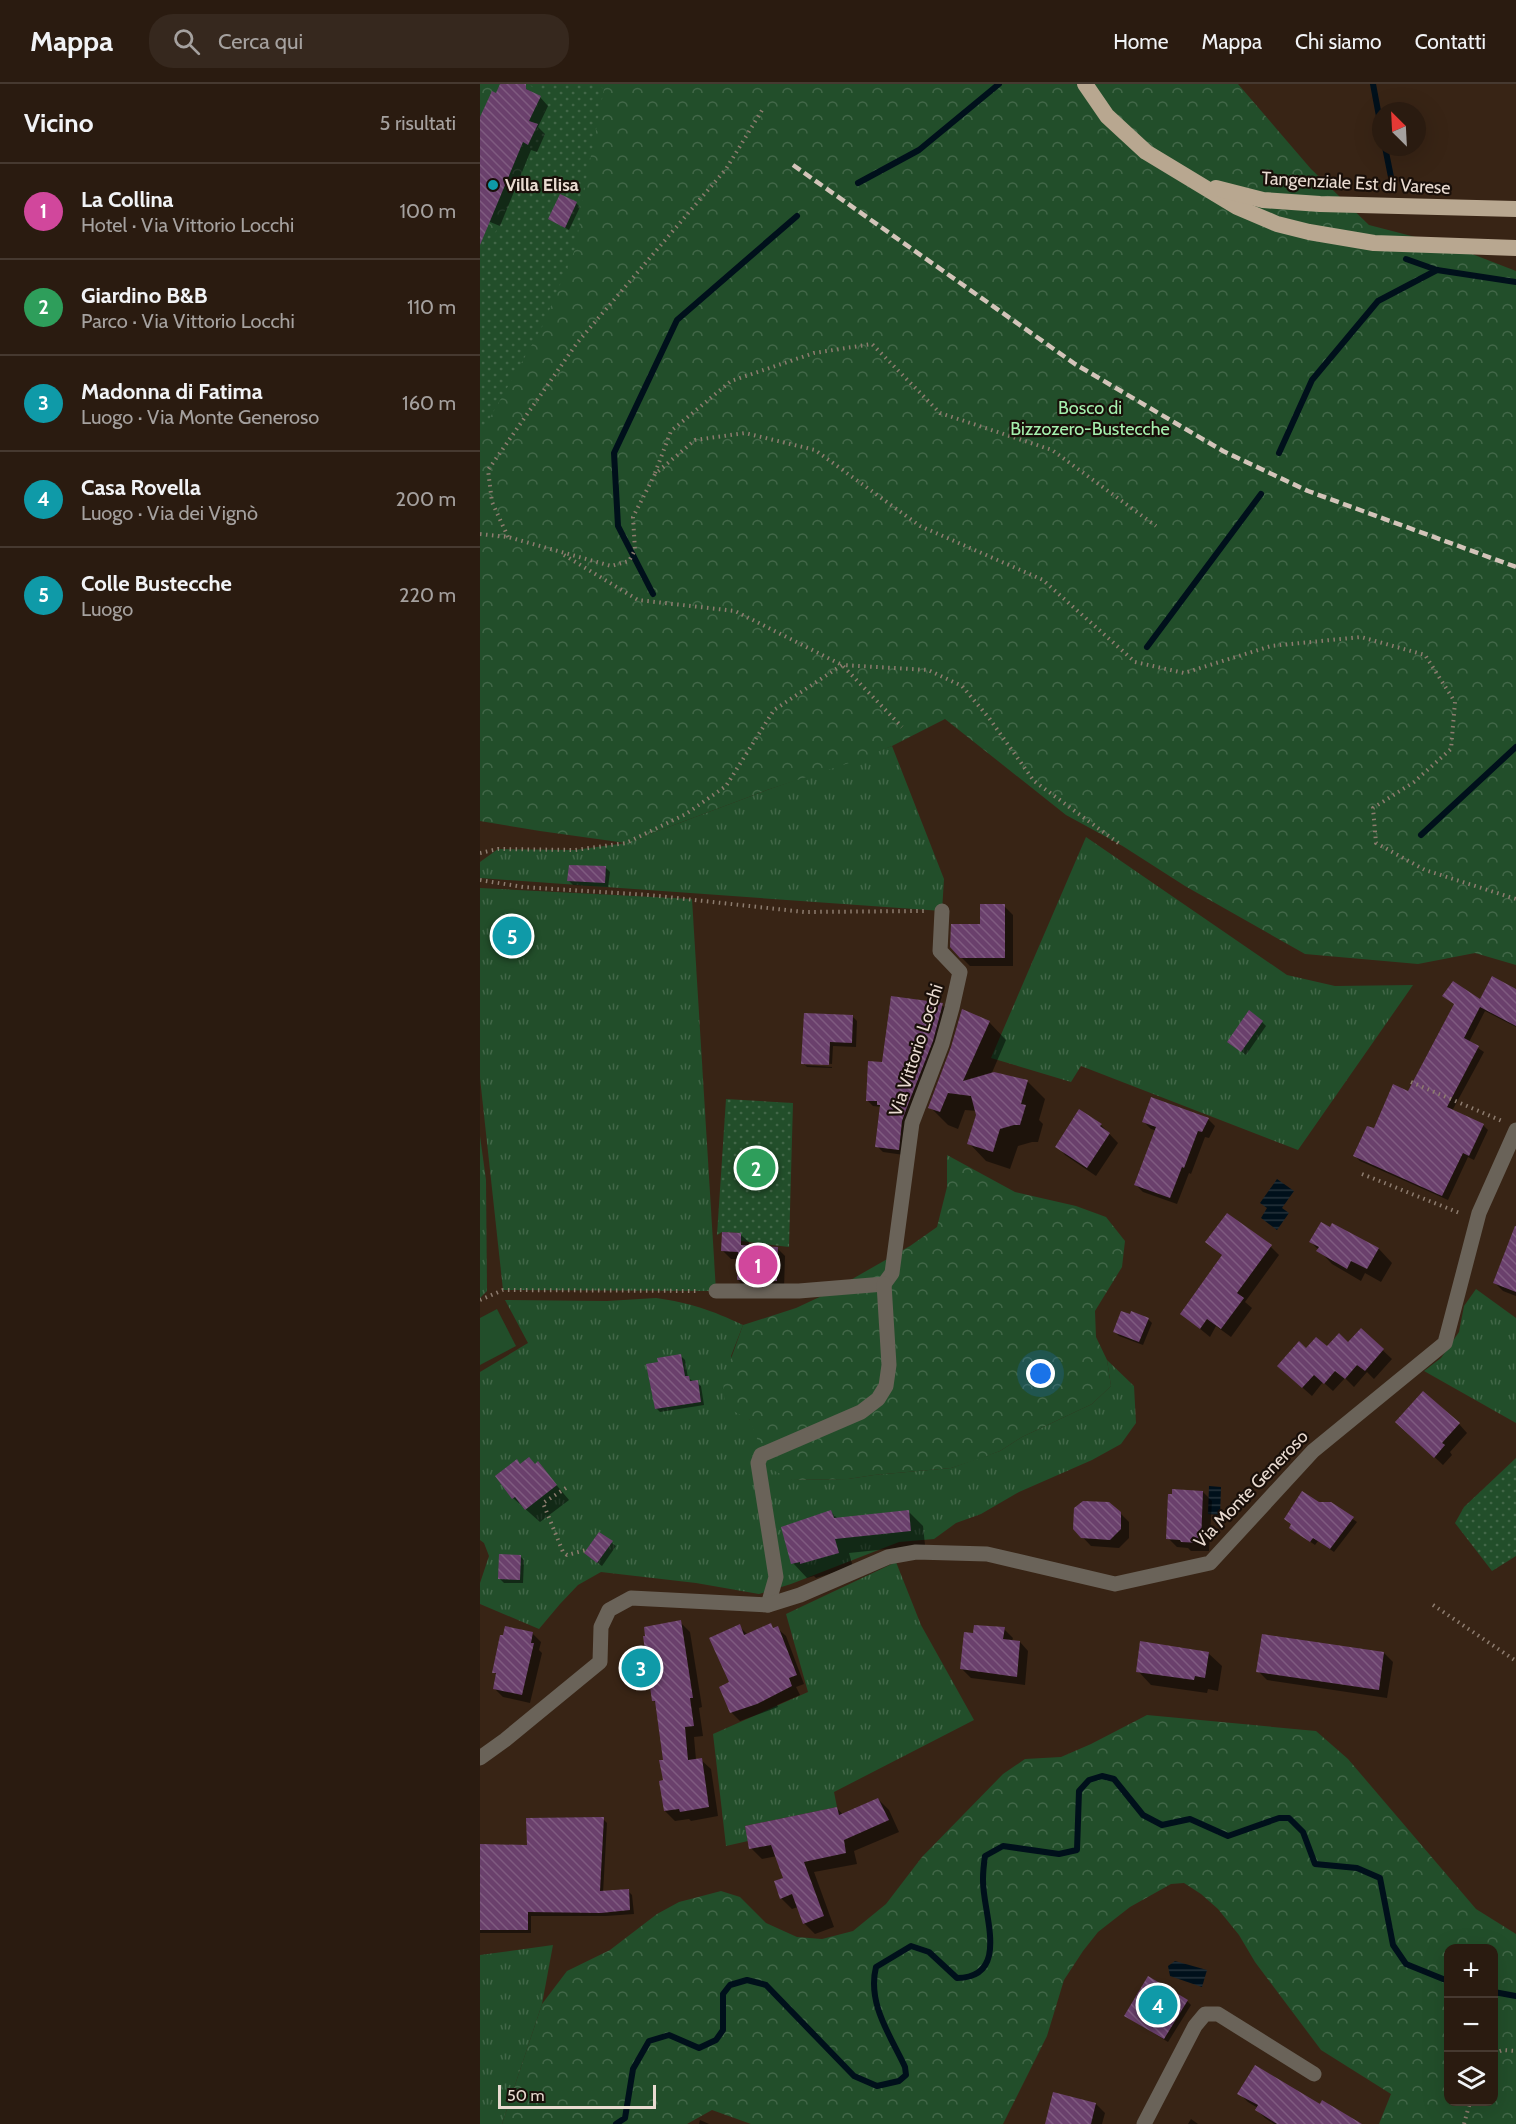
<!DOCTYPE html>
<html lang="it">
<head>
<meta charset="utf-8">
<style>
  :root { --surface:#2a1b10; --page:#36281e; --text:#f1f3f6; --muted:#a5a19f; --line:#463930; --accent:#8c9099 }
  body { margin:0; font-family:Cabin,sans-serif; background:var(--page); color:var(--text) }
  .controls { position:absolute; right:18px; bottom:18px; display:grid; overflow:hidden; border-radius:12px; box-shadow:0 6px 24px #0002 }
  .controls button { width:54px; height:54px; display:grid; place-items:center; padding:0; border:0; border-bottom:2px solid var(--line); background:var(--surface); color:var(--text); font:30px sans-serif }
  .compass { position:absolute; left:892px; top:18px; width:54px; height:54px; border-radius:50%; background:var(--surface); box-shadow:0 6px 24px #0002; rotate:336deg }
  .scale { position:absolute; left:18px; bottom:15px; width:158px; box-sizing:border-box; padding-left:6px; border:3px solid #e9dbd1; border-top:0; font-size:16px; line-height:21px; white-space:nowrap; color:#e9dbd1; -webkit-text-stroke:4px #190f09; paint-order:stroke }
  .you { position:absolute; left:561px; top:1290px; width:21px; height:21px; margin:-15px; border:4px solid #fff; border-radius:50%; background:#1a73e8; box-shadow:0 0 0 9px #1a73e833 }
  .badge { display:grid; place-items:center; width:39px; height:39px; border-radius:50%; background:var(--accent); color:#fff; font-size:20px; font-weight:700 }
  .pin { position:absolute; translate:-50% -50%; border:3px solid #fff; box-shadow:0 2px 6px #0006 }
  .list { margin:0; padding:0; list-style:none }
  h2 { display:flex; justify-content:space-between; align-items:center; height:78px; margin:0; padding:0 24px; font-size:26px }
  h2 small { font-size:20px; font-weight:400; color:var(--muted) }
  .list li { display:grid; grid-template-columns:39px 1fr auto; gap:18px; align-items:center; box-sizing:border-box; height:96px; padding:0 24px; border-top:2px solid var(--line) }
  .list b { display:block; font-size:22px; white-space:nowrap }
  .list p { margin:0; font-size:20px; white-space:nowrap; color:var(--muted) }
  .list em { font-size:20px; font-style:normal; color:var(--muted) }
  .icon { flex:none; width:33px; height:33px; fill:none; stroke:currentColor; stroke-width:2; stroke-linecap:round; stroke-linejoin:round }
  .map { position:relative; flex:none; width:1036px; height:2040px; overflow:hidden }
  header { display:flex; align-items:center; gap:36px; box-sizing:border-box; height:84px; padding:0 30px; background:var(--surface); border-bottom:2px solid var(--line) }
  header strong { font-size:28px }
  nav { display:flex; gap:33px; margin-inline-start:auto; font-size:21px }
  .search { width:420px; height:54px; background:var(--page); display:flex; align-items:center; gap:15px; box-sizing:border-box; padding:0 21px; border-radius:24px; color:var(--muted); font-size:22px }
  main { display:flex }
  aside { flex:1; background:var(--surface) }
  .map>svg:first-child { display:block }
</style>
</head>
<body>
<header>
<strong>Mappa</strong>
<div class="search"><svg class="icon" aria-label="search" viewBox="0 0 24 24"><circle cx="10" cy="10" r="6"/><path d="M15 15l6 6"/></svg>Cerca qui</div>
<nav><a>Home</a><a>Mappa</a><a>Chi siamo</a><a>Contatti</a></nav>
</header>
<main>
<aside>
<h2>Vicino<small>5 risultati</small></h2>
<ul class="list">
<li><span class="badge" style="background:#d1479c">1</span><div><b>La Collina</b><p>Hotel · Via Vittorio Locchi</p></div><em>100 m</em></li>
<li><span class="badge" style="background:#2e9e5b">2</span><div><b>Giardino B&amp;B</b><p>Parco · Via Vittorio Locchi</p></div><em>110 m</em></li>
<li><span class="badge" style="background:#0f9aa8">3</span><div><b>Madonna di Fatima</b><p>Luogo · Via Monte Generoso</p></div><em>160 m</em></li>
<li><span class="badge" style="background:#0f9aa8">4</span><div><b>Casa Rovella</b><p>Luogo · Via dei Vignò</p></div><em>200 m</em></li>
<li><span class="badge" style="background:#0f9aa8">5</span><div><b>Colle Bustecche</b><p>Luogo</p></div><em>220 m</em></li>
</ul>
</aside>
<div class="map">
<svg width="1036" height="2040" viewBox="0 0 1036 2040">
  <defs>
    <pattern id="grass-tufts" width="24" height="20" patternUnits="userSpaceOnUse" patternTransform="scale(1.5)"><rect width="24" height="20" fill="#224e2a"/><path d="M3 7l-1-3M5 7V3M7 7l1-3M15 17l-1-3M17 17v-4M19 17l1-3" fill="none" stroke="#426748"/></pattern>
    <pattern id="forest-crowns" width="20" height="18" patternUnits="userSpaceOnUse" patternTransform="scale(1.5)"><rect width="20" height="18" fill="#224e2a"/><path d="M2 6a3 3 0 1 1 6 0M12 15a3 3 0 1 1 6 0" fill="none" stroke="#426748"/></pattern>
    <pattern id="garden-dots" width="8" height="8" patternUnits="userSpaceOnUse" patternTransform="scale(1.5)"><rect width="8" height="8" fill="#224e2a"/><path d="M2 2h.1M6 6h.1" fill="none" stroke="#426748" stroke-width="1.8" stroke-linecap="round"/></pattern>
    <pattern id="water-rules" width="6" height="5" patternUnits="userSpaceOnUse" patternTransform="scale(1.5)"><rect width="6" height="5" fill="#00101b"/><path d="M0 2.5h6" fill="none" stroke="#25323b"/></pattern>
    <pattern id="building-back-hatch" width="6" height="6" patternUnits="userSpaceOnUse" patternTransform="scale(1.5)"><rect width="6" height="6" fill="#6a406c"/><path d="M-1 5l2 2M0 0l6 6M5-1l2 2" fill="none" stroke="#7f5b80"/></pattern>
  </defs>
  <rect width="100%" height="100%" fill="#382415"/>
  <!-- grass -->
  <g fill="url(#grass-tufts)">
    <path d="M412,662l52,133 -2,32 -462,-33v-16l18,-13 77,1 51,-7 141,-53z"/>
    <path d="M606,753l201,138 48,11 78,-1 -115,165 -217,-84 -10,16 -80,-24z"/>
    <path d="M0,804l212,11 24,392 -213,-1 -23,-212z"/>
    <path d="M0,1052l6,44 1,111 -7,7z"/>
    <path d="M996,1205l40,29v105l-92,-52 17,-13 18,-26 5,-26z"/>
    <path d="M176,1214c35,5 55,12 87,27l-12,31 18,63 43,61 56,-1 26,-4 77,-7 49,-17 22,-14 70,-33 19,-18 -4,-26 27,26 2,37 -15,21 -29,16 -73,32 -38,22 -25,9 -22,16 -35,3 -108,42 -32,10 -63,-11 -95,-11 -23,13 -18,19 -21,25 -59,-25v-21l9,-27 -5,-13 -4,-3v-168l48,-29 -23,-43 102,1z"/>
    <path d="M416,1478l25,63 53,95 -140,72 3,15 -92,19 3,15 -22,5 -13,-112 95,-42 -22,-78z"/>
    <path d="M73,1861l-11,59 -40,120h-22v-169z"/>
  </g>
  <!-- forest -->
  <g fill="url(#forest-crowns)" fill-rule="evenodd">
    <path d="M0,0h758l73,85 58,56 85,22 62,24v694l-41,-12 -57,11 -113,-10 -120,-68 -64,-41 -55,-30 -121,-96 -53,27 -37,15 -88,29 -141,53 -86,-12 -60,-10z"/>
    <path d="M467,1071l68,37 61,14 30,11 19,24 -3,26 -27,44 1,26 11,23 4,26 -19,18 -70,33 -22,14 -24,9 -25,8 -77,7 -26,4 -56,1 -23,-12 -20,-49 -24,-12 -2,-26 20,-56 53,-17 30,-14 84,-48 27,-19 10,-40z"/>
    <path d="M667,1631l169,16 32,28 128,150 40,25v190h-137l12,-30 -70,-44 -66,-88 -16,-27 -21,-26 -17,-15 -17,-11 -13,1 -41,23 -32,25 -15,19 -19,29 -17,56 -44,88h-252l-39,-14 -25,14h-185l40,-120 25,-33 43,-21 47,-36 22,-12 42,-11 19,6 26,26 31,14 25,2 31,-8 33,-27 36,-47 81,-83 22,-15 36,-2 30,-13zM1014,1864v154h-46v-154z"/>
  </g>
  <!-- garden -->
  <g fill="url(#garden-dots)">
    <path d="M48,0h68l8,5 -19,97 -9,61 -34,80 -62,108v-207l15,5 33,-74 -2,-2 23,-59z"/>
    <path d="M246,1015l67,4 -4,144 -48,-6v-8l-19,-1 -5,3z"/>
    <path d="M1036,1374v98l-24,15 -37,-48 9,-16z"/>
  </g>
  <!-- pitch -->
  <path fill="#224e2a" d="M17,1225l19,37 -36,19v-47z"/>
  <!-- water -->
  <g fill="url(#water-rules)">
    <path d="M797,1095l17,12 -12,17 7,5 -12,17 -16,-12 6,-10 -7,-5z"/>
    <path d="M729,1402l12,1 -1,28 -12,-1z"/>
    <path d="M695,1877l32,9 -5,17 -32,-11 -2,-10z"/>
  </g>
  <!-- shadow -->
  <g fill="#0007">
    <path d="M21,0h17l22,13 8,9 -10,21 7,7 -8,18 -6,-2 -31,76 -20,-8v-92z"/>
    <path d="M96,119l4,4 -11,23 -19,-11z"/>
    <path d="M126,784l4,4 -2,15 -35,-2 -4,-4z"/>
    <path d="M524,822l9,9v51h-43l-19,-19z"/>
    <path d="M1036,907v36l-31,-16 -16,31 15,10 -32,59 31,14 5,5 -14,30 -6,-3 -20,43 -88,-39 -5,-5 19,-26 34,-38 48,-87 -12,-9 36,5z"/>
    <path d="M462,921l6,6 -44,144 -21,-3 -6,-6 5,-39 -9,-1 -6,-6 17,-36z"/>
    <path d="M373,933l4,4 -1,26 -23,-1 -1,18 -27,-2v3l-2,-2z"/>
    <path d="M509,938l17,18 -15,35 4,-1 33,8 17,17 -6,21 4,4 -5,18h-6l-14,4 -8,23 -24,-8 -17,-18 9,-27 -1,-5 -12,-1 -7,19 -10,-4 -18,-18z"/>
    <path d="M782,938l4,4 -20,29 -13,-10z"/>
    <path d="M325,981l27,2v1l-25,-1z"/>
    <path d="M672,1015l56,20 7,7 -6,12 -4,-1 -14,37 -2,-1 -12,31 -34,-12 -7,-7 21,-54 -6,-2 -7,-7z"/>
    <path d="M621,1041l17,18 -22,33 -31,-21 -8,-9z"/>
    <path d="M1036,1149v63l-13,-5 -9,-9z"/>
    <path d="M261,1151l8,7v5l28,1 8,8 -1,33 -38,-1 -8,-8 1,-21h-8l-8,-8z"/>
    <path d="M880,1155l19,10 13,14 -11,19 -16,-9 -4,8 -29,-17 -21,-22z"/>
    <path d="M727,1158l64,5 8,8 -34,47 7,6 -21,29 -15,-11 -6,11 -28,-23 41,-58z"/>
    <path d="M651,1232l17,3 4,4 -9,22 -24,-9 -4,-4z"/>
    <path d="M881,1246l31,29 -18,20 -7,-7 -13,15 -9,-9 -12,13 -10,-9 -11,14 -25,-22 19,-24 42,-6z"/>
    <path d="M201,1272l4,4 3,18 13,8 3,19 -44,7 -4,-4z"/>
    <path d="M917,1338l62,2 8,9 -17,19 2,3 -9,10z"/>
    <path d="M58,1379l31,37 -29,22 -27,-24 8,-33 14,1z"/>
    <path d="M723,1408l9,9 -3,50h-18l-3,-3 -11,-1 -9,-9z"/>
    <path d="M838,1419l13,1 26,18 -23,30 -16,-11 -3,4 -20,-14 -3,-6z"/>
    <path d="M428,1427l15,15 2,19 -76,8 4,14 -37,11 -2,-2 -7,2 -14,-15 38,-51 7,7z"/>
    <path d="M640,1429l9,9v16l-10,10 -28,-2 -16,-17z"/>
    <path d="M120,1450l16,12 -14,20 -12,-9z"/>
    <path d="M40,1472l4,4 -1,23h-19l-4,-4z"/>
    <path d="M200,1538l10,10 12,75 -3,1 4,28 -9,1 2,23h5l10,9 7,47 -27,5 -2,-2 -14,2 -10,-10v-50l-8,-57 -4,-4z"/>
    <path d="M290,1541l4,4 3,-1 9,8 18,48 -8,3 4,8 -23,10 1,2 -38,14 -9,-9 8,-86 9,9z"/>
    <path d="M524,1545l9,9 -1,3 8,1 8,9 -3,34 -54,-7 -9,-9 13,-35z"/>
    <path d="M52,1549l9,9 -2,8 3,3 -12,50 -27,-6 -9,-9 3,-13 -3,-3z"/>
    <path d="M728,1569l14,13 -4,25 -10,-2 -1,4 -56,-8 -13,-14z"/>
    <path d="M904,1569l9,9 -6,36 -120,-18 -9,-9z"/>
    <path d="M398,1715l11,11 10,22 -45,19 3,13 -43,8 20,55 -19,7 -11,-11 -6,-16 -6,2 -11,-11 4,-19 -8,-23 -15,3 -11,-11 86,-40 6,7z"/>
    <path d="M123,1735l4,4 -4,70 25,-2 4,4 2,19 -28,2h-75v17h-51v-87l48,1z"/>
    <path d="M707,1917l4,4 -23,37 -42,-26z"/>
    <path d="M759,2009l81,13 39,18h-85l-9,-6 -8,-8 1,-2 -10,-6z"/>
    <path d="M574,2010l42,10 9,9 -3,11h-56z"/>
    <path d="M711,2035l7,5h-10z"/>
    <path d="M220,2036l9,4h-10z"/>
  </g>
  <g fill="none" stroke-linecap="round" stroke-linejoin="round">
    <!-- stream -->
    <g stroke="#00101b" stroke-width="6">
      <path d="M893,0l8,43"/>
      <path d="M905,63l7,35"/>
      <path d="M378,99l61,-33 80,-66"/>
      <path d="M926,175l31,11 79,12"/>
      <path d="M799,369l33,-73 66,-79 59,-31"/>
      <path d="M173,510l-35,-68 -4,-73 63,-133 120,-104"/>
      <path d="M667,563l114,-153"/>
      <path d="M941,751l95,-88"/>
      <path d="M1014,1908l22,4"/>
      <path d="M136,2040l9,-6 8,-49 16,-28 20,-6 30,13 17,-8 7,-10v-36l7,-9 17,-5 19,5 88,91 23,10 22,-5 7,-6 -1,-8c-15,-32 -38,-64 -29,-100l35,-21 18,6 28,26c55,-1 25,-66 26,-99 0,-8 1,-16 2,-23l18,-10 56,8 18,-4 2,-59 10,-11 13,-4 12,3 29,36 19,10 28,-6 38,17 51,-18h10l14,14 12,32 42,4 23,10 13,67 13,19 42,17"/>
    </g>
  </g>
  <!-- building -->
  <g fill="url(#building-back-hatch)">
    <path d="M20,0h26v5l15,7 -12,25 9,3 -10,21 -5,-3 -43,103v-128l12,-26 4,2z"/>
    <path d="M80,110l17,8 -12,26 -17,-9z"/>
    <path d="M89,781l37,1 -1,17 -38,-2z"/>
    <path d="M500,820h25v54h-45l-10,-11 1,-23h29z"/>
    <path d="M1012,892l24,13v37l-36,-19 -16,31 15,8 -32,61 37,17 -15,32 -6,-3 -21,43 -89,-40 14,-30 7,2 19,-44 15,7 46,-87 -12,-8 11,-15 27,18z"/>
    <path d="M411,912l52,7 -10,38 -26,66 -5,14 -3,29 -24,-3 5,-42h-3v-4h-11l2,-40 14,1z"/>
    <path d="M482,925l28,12 -27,60 31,-9 34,8 -7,24 5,1 -6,20h-6l-14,4 -7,23 -26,-8 9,-29 -5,-19 -23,-3 -8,19 -12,-4 23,-61z"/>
    <path d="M769,926l14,11 -22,31 -14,-10z"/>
    <path d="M324,929l49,2 -1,28 -22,-1 -1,23 -28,-1z"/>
    <path d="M671,1013l58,21 -7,14 -4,-1 -14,37 -2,-1 -12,31 -36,-13 22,-58 -14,-5z"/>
    <path d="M599,1025l23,15 -2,2 10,7 -23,35 -32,-21z"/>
    <path d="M747,1129l45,32 -35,48 7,5 -23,31 -14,-10 -7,10 -20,-15 42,-59 -17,-13z"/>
    <path d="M841,1138l9,5 2,-4 47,25 -12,21 -16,-8 -4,8 -31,-18 3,-4 -10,-5z"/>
    <path d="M1035,1142h1v66l-23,-9z"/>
    <path d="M242,1148l19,1v12l37,2 -1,34 -40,-1 1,-28 -17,-1z"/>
    <path d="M641,1227l9,3 1,-3 18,7 -10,24 -26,-10z"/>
    <path d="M881,1244l23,21 -19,22 -8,-6 -12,14 -10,-8 -11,13 -10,-9 -12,13 -25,-22 22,-25 7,7 10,-11 11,9 12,-13 9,9z"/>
    <path d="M201,1270l4,22h4l1,5 8,-1 3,22 -46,7 -9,-45 12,-2 -1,-4z"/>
    <path d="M943,1307l37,32 -18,20 3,2 -11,13 -39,-36z"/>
    <path d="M49,1373l6,7 3,-3 19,24 -32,25 -10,-13 -3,2 -17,-23 22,-17 3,5z"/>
    <path d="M692,1405l31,2 -2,52 -20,-1 -1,-2 -14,-1 2,-45h4z"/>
    <path d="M822,1407l17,11h12l23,15 -24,32 -17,-11 -3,4 -21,-14 2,-4 -7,-5z"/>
    <path d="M603,1417l26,1 12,10v17l-11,11 -29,-2 -8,-9 1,-21z"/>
    <path d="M351,1426l3,8 75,-8 2,21 -76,8 4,14 -39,11v-2l-9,2 -10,-37z"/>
    <path d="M119,1448l14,9 -16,22 -13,-10z"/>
    <path d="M19,1470l22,1 -1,25 -22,-1z"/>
    <path d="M201,1536l12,78h-3l4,28 -9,1 3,33 14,-2 7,49 -29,5 -1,-3 -15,2 -5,-30 4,-1 -4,-20h4l-8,-59h-3l-9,-65h2l-1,-9z"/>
    <path d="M291,1539l2,5 5,-2 19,49 -8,3 3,8 -35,18 -27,9 -11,-26 10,-5 -20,-44 31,-14 4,11z"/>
    <path d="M494,1541l31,2 -2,12 17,2 -3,36 -57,-8 4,-37 9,1z"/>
    <path d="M25,1542l28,6 -2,11h3l-12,52 -29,-6 3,-16h-4l8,-38h3z"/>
    <path d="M782,1550l122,18 -5,38 -123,-18z"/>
    <path d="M660,1557l69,11 -4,26 -10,-2 -1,4 -58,-8z"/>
    <path d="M398,1714l11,22 -45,20 2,13 -42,9 20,54 -21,8 -11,-30 -12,5 -6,-18 9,-3 -12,-33 -22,4 -4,-23 92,-19 2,8z"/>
    <path d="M124,1733l-4,74 29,-2 1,21 -29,3 -73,-1v18h-48v-86l47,1 -1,-27z"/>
    <path d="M668,1892l40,24 -24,39 -40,-23z"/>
    <path d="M775,1981l65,39 2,-4 40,24h-85l-22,-14 3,-5 -21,-11z"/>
    <path d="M573,2008l43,11 -5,21h-46z"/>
  </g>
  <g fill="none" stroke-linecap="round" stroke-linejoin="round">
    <!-- path -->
    <g stroke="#8d7c6f" stroke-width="4" stroke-dasharray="1.5 4.5" stroke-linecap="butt">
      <path d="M175,389l16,-42 60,-50 83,-28 58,-9 68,69 112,37 104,76"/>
      <path d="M0,450l28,3 103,29 18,-5 6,-11 -2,-33 22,-43 40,-34 50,-7 70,17 105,76 123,54 92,82 49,11 87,-27 90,-9 64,18 30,47 -4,47 -37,33 -41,26 3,35 49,27 91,29"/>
      <path d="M28,453l-16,-35 -4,-32 89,-127 149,-174 38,-62"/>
      <path d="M84,471l74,45 97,11 107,54 60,62"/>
      <path d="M0,769l18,-4 77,1 51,-7 60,-29 40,-28 48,-76 68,-45 86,5 34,16 27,32 45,63 87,64"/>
      <path d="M0,796l43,7 126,8 155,17 120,-1"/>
      <path d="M931,998l91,39"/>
      <path d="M882,1090l100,40"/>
      <path d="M0,1216l23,-10 196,1"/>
      <path d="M86,1404l-23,15 20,49 4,3 19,-5"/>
      <path d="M953,1521l83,56"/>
      <path d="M1014,1969l9,-3 13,1"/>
      <path d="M984,2040l6,-22"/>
    </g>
    <!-- minor -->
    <g stroke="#6a6359" stroke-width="15">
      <path d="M236,1207h83l85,-7 8,-11 20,-150 30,-79 10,-36 8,-36 -20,-21 2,-40"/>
      <path d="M288,1521l8,-28 -18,-114 3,-8 100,-43 17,-13 8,-13 3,-21 -5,-81"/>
      <path d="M0,1674l25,-18 95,-78 1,-35 8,-17 22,-12 137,7 32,-10 88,-38 28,-5 71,2 128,30 95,-21 103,-112 132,-108 34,-130 37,-83"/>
      <path d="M664,2040l51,-98 10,-12h13l96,60"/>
    </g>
    <!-- trunk -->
    <g stroke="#b8a790" stroke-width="16">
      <path d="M605,0l22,32 39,36 91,55 40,17 32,8 65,11 142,5"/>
      <path d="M736,104l47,12 57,4 196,5"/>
    </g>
    <!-- rail -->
    <path stroke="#d3c4b9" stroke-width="4.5" stroke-dasharray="9 4.5" stroke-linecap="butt" d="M313,81l282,199 148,87 85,40 208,76"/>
  </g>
  <!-- markers -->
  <circle fill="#0f9aa8" stroke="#190f09" stroke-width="2" cx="13" cy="101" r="6"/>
  <g text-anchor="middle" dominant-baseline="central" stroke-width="4.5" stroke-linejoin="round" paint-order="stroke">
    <!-- street labels -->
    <g font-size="18" fill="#e9dbd1" stroke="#190f09">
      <text transform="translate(876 99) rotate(3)">Tangenziale Est di Varese</text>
      <text transform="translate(436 966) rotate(-72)">Via Vittorio Locchi</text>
      <text transform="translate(771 1405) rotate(-46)">Via Monte Generoso</text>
    </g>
    <!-- poi labels -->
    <g font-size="18" font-weight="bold" fill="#e9dbd1" stroke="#190f09" text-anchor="start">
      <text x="25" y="101">Villa Elisa</text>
    </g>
    <!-- park labels -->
    <g font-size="18" fill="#a5f0ae" stroke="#190f09">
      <text x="610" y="324">Bosco di<tspan x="610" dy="21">Bizzozero-Bustecche</tspan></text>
    </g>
  </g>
</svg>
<div class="controls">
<button>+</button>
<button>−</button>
<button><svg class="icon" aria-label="layers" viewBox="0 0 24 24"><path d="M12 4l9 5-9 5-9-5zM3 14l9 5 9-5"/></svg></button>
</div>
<svg class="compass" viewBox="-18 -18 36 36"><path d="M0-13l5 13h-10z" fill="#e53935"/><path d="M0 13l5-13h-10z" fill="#a5a19f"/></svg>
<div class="scale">50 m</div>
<div class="you"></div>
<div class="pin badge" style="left:278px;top:1181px;background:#d1479c">1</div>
<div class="pin badge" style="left:276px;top:1084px;background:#2e9e5b">2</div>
<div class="pin badge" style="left:161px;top:1584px;background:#0f9aa8">3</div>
<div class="pin badge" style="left:678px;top:1921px;background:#0f9aa8">4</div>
<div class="pin badge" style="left:32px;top:852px;background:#0f9aa8">5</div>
</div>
</main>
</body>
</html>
